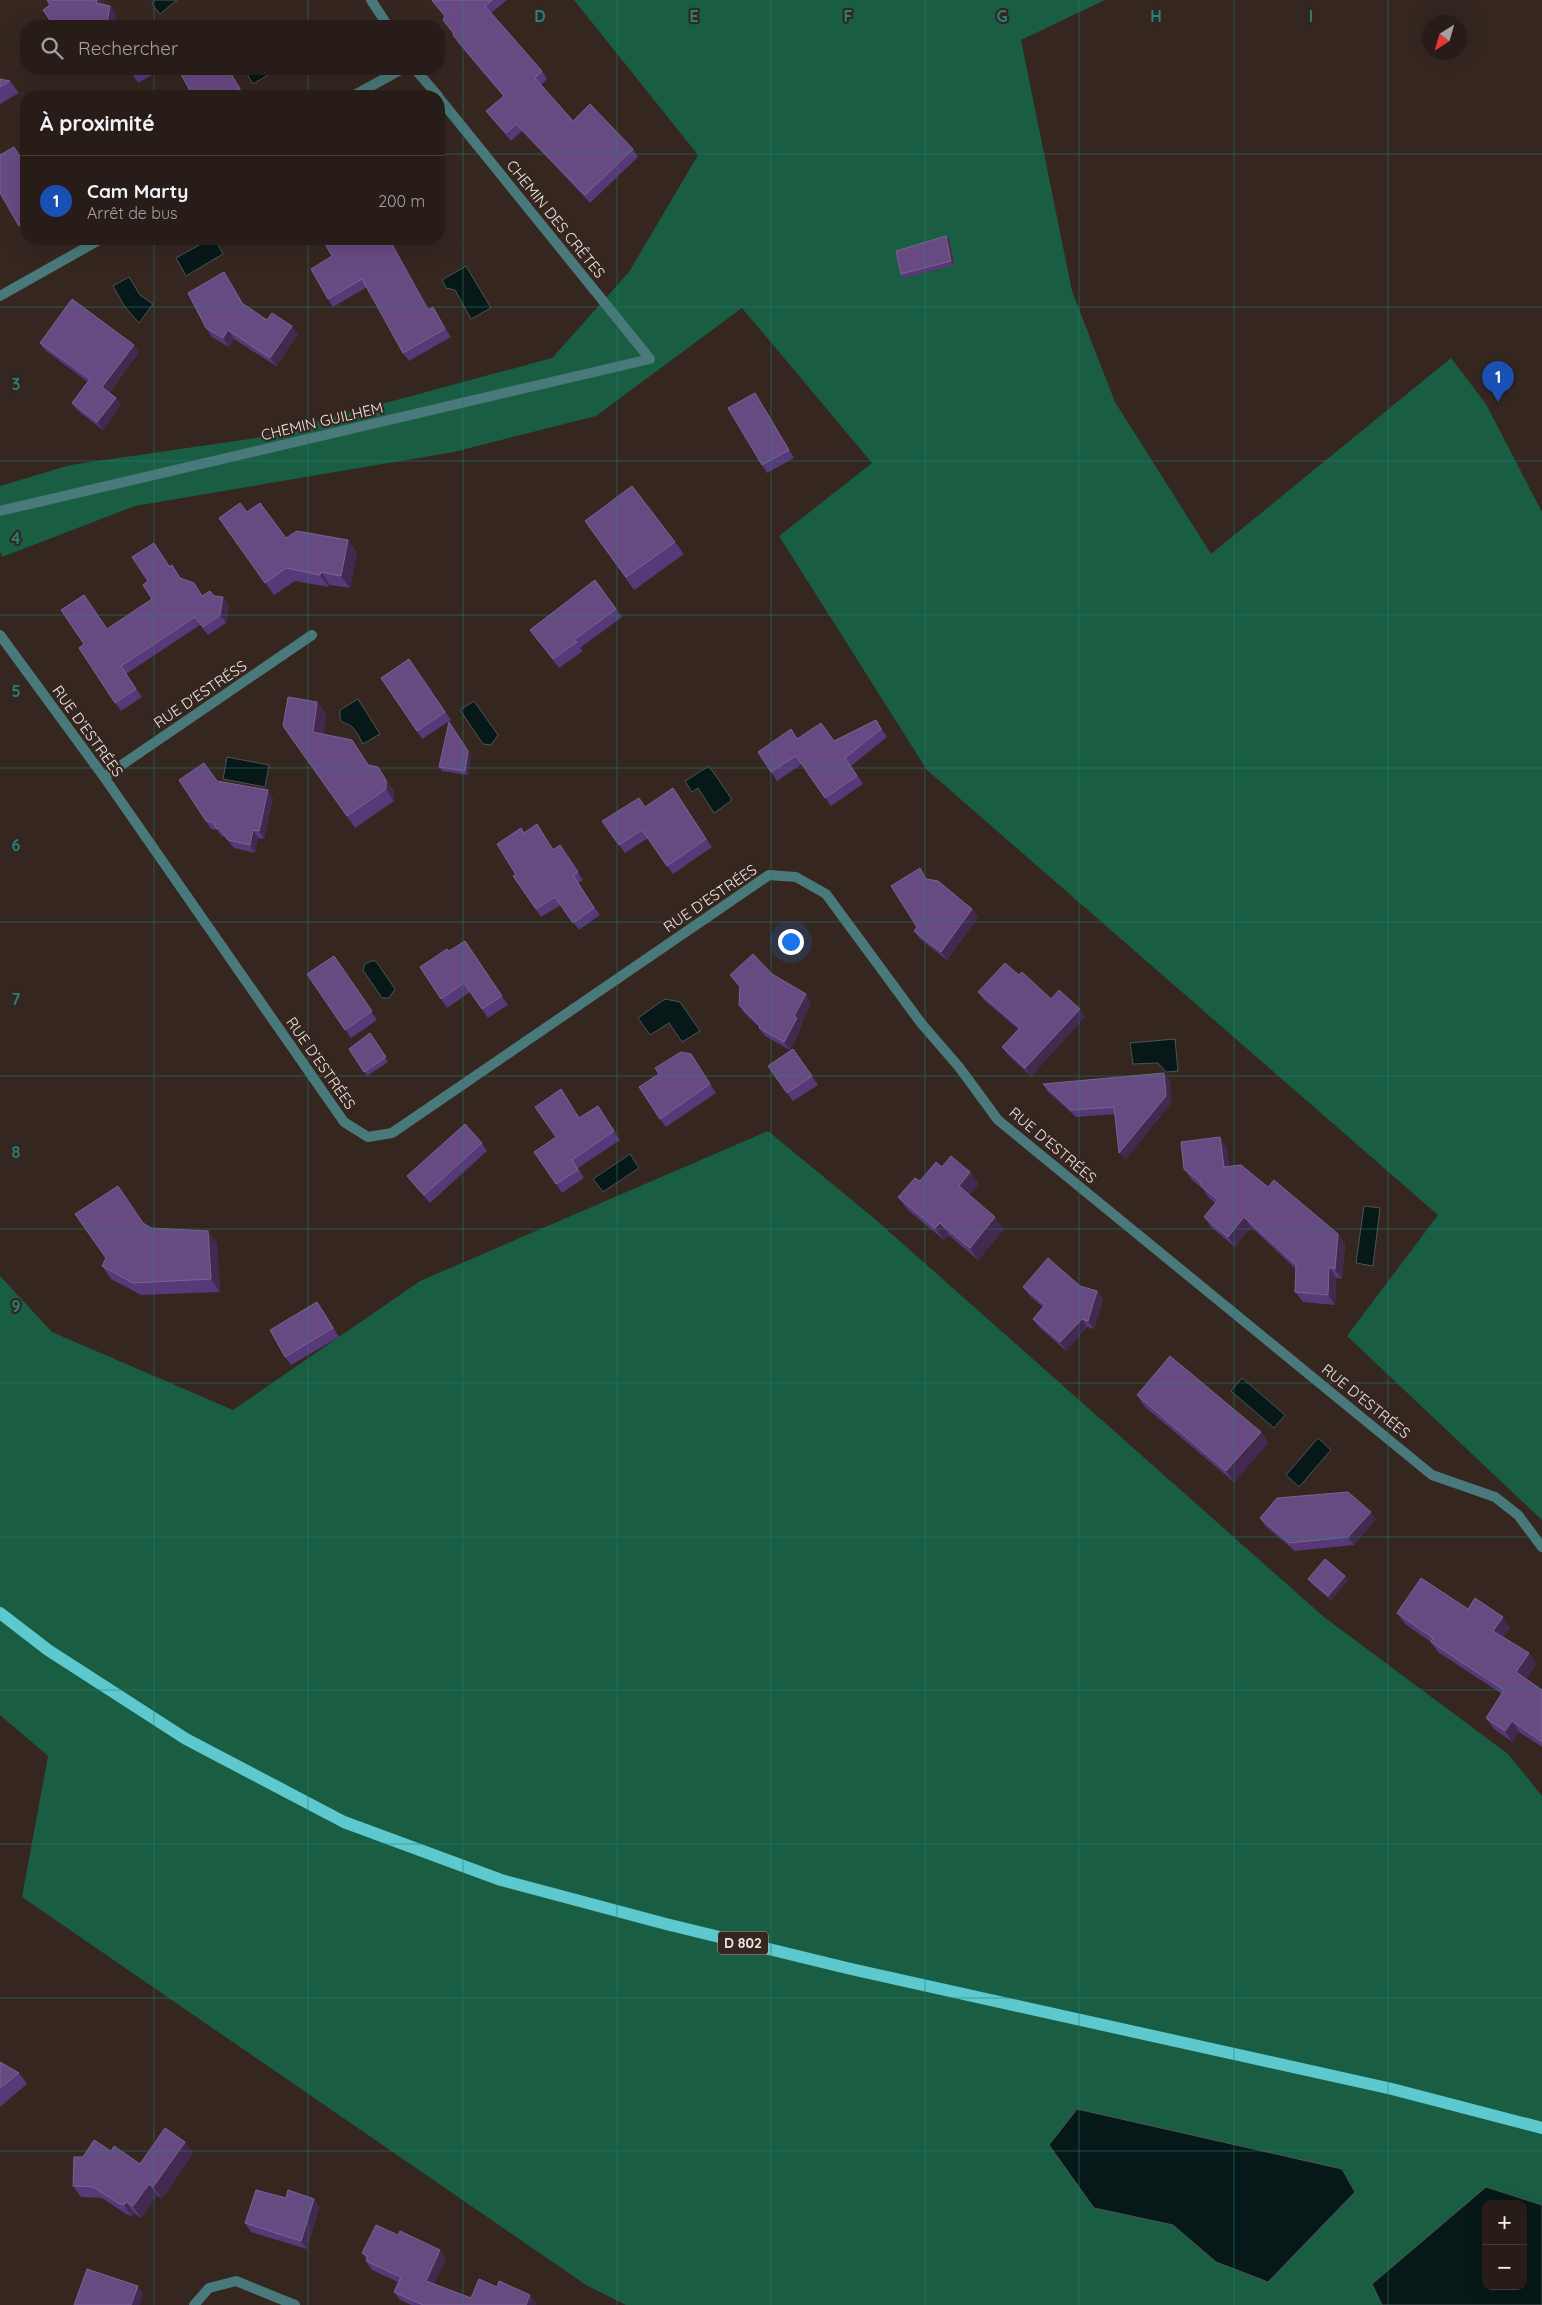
<!DOCTYPE html>
<html lang="fr">
<head>
<meta charset="utf-8">
<style>
  :root { --surface:#281c18; --page:#342925; --text:#f1f3f6; --muted:#a5a1a2; --line:#443a37; --accent:#2563eb }
  body { margin:0; font-family:Quicksand,sans-serif; background:var(--page); color:var(--text) }
  .controls { position:absolute; right:15px; bottom:15px; display:grid; overflow:hidden; border-radius:10px; box-shadow:0 5px 20px #0002 }
  .controls button { width:45px; height:45px; display:grid; place-items:center; padding:0; border:0; border-bottom:1px solid var(--line); background:var(--surface); color:var(--text); font:25px sans-serif }
  .compass { position:absolute; left:1422px; top:15px; width:45px; height:45px; border-radius:50%; background:var(--surface); box-shadow:0 5px 20px #0002; rotate:217deg }
  .you { position:absolute; left:790px; top:941px; width:18px; height:18px; margin:-12px; border:4px solid #fff; border-radius:50%; background:#1a73e8; box-shadow:0 0 0 8px #1a73e833 }
  .badge { display:grid; place-items:center; width:32px; height:32px; border-radius:50%; background:var(--accent); color:#fff; font-size:16px; font-weight:700 }
  .pin { position:absolute; translate:-50% -41px; filter:drop-shadow(0 1px 2px #0008) }
  .pin::after { content:''; position:absolute; top:26px; width:18px; height:15px; background:inherit; clip-path:polygon(0 0,100% 0,50% 100%) }
  .list { margin:0; padding:0; list-style:none }
  h2 { display:flex; justify-content:space-between; align-items:center; height:65px; margin:0; padding:0 20px; font-size:21px }
  h2 small { font-size:16px; font-weight:400; color:var(--muted) }
  .list li { display:grid; grid-template-columns:32px 1fr auto; gap:15px; align-items:center; box-sizing:border-box; height:90px; padding:0 20px; border-top:1px solid var(--line) }
  .list b { display:block; font-size:19px; white-space:nowrap }
  .list p { margin:0; font-size:16px; white-space:nowrap; color:var(--muted) }
  .list em { font-size:16px; font-style:normal; color:var(--muted) }
  .icon { flex:none; width:28px; height:28px; fill:none; stroke:currentColor; stroke-width:2; stroke-linecap:round; stroke-linejoin:round }
  .map { position:relative; flex:none; width:1542px; height:2305px; overflow:hidden }
  .search { position:absolute; background:var(--surface); box-shadow:0 5px 20px #0002; left:20px; top:20px; width:425px; height:55px; display:flex; align-items:center; gap:12px; box-sizing:border-box; padding:0 18px; border-radius:20px; color:var(--muted); font-size:19px }
  .panel { position:absolute; background:var(--surface); box-shadow:0 5px 20px #0002; left:20px; top:90px; width:425px; height:155px; border-radius:20px }
  .map>svg:first-child { display:block }
</style>
</head>
<body>
<div class="map">
<svg width="1542" height="2305" viewBox="0 0 1542 2305">
  <rect width="100%" height="100%" fill="#352620"/>
  <!-- green -->
  <g fill="#195d43" fill-rule="evenodd">
    <path d="M574,0h531l-84,40 51,251 43,111 96,152 240,-196 35,46 56,108v1008l-195,-184 91,-121 -511,-445 -148,-234 93,-73 -130,-155 -146,108 -142,36 -319,54 -133,51 -2,-6v-65l70,-21 186,-27 296,-80 77,-86 69,-117z"/>
    <path d="M768,1131l108,89 448,397 184,137 34,42v509h-916l-40,-20 -564,-388 26,-141 -48,-41v-439l52,56 181,78 187,-129zM1486,2204h37v82h-37z"/>
  </g>
  <!-- water -->
  <g fill="#071819" stroke="#4c5555" fill-rule="evenodd">
    <path d="M154,0h23l-17,14 -8,-10z"/>
    <path d="M244,69h20l4,6 -15,9z"/>
    <path d="M210,239h5l8,15 -37,22 -10,-18z"/>
    <path d="M466,266l25,42 -20,11 -16,-29 -9,-2 -4,-8z"/>
    <path d="M129,277l11,18 13,9 -14,19 -14,-16 -12,-21z"/>
    <path d="M358,699l22,35 -17,10c-3,-5 -6,-13 -11,-17 -8,-7 -13,-1 -12,-17z"/>
    <path d="M474,701l24,34 -7,10 -8,-1 -23,-34z"/>
    <path d="M227,757l42,8 -4,22 -42,-8z"/>
    <path d="M709,766l22,32v3l-17,12 -16,-25 -6,4 -7,-11z"/>
    <path d="M371,961h5l19,28 -6,9h-7l-19,-28 2,-6z"/>
    <path d="M665,999l15,3 20,29 -18,11 -13,-19 -19,12 -12,-17z"/>
    <path d="M1175,1039l3,32 -12,1 -8,-9 -25,1 -3,-21z"/>
    <path d="M630,1154l9,14 -36,24 -10,-13z"/>
    <path d="M1364,1206l16,2 -7,58 -17,-3z"/>
    <path d="M1242,1378l43,37 -11,13 -43,-37z"/>
    <path d="M1318,1438l13,12 -32,37 -13,-12z"/>
    <path d="M1077,2109l265,60 13,23 -87,90 -52,-20 -43,-37 -79,-17 -45,-63z"/>
    <path d="M1486,2187l56,18v100h-160l-10,-21zM1486,2204h37v82h-37z"/>
  </g>
  <g fill="none" stroke-linecap="round" stroke-linejoin="round">
    <!-- street -->
    <g stroke="#49797b" stroke-width="10">
      <path d="M371,0l17,26"/>
      <path d="M415,69l23,27"/>
      <path d="M353,96l49,-27"/>
      <path d="M0,296l101,-57"/>
      <path d="M0,511l650,-152 -211,-261"/>
      <path d="M0,635l104,142 240,345 24,15 24,-4 377,-258 27,2 30,17 95,129 38,44 39,53 434,355 63,22 23,18 24,32"/>
      <path d="M104,777l208,-142"/>
      <path d="M194,2305l15,-17 27,-7 59,24"/>
    </g>
    <!-- primary -->
    <path stroke="#5dc8cd" stroke-width="12" d="M0,1613l48,37 138,89 158,83 157,58 165,44 185,45 541,120 150,39"/>
  </g>
  <!-- wall -->
  <g fill="#573878">
    <path d="M431,0h76l-16,13 51,58 5,8 -6,6 32,36 60,28 5,8 -48,46 -68,-72 -11,10 -19,-22 -6,-8 17,-15 -45,-53 -5,-8 1,-1 -11,-14 2,-3z"/>
    <path d="M103,4l7,2 6,8 -2,12h-60z"/>
    <path d="M129,69h34l-25,14z"/>
    <path d="M178,69h51l16,27h-52z"/>
    <path d="M0,79l10,2 9,12 -19,11z"/>
    <path d="M22,158h4v75l-1,1 -6,-8z"/>
    <path d="M949,240l5,25 -50,13 -3,-4z"/>
    <path d="M332,256l97,53 4,-2 5,8 13,22 -42,24 -6,-8 -36,-66 -34,20 -5,-8z"/>
    <path d="M230,281l14,24 23,15 31,14 -22,32 -42,-27 -5,8 -17,-10 -6,-9z"/>
    <path d="M40,343l99,9 -30,41 7,5 5,7 -18,25 -26,-20 -5,-7 16,-21 -43,-32z"/>
    <path d="M755,393l5,8 34,57 -27,15 -5,-8z"/>
    <path d="M247,512l39,26 71,14 -7,36 -20,-3 -1,2 -34,-6 -21,14 -55,-77z"/>
    <path d="M585,521l90,21 9,12 -50,36z"/>
    <path d="M160,551l10,15 11,12 22,18h11l15,9 -3,18 -18,12 -8,-10 -74,49 16,23 -21,14 -42,-63 73,-49 -4,-18z"/>
    <path d="M595,580l27,37 -42,31 3,3 -24,17 -29,-38z"/>
    <path d="M409,659l42,61 -29,19 -41,-61z"/>
    <path d="M317,702l9,12 -3,20 29,6 17,25 17,14 8,13v9l-39,27 -72,-102z"/>
    <path d="M876,720l11,17 -36,29 12,18 -32,22 -29,-42 -25,17 -19,-29 40,-13 36,2z"/>
    <path d="M471,755l-3,20 -26,-4 -3,-4z"/>
    <path d="M217,781l56,17 -9,41 -6,-1 -3,15 -21,-5 -10,-12 -2,1 -5,-7 -6,-1 -5,-8z"/>
    <path d="M673,788l39,59 -39,27 -25,-36 -23,15 -23,-32 43,-14z"/>
    <path d="M521,828l4,5 29,16 6,-4 23,35 -5,3 22,32 -21,15 -18,-25 -20,12 -28,-41 3,-1z"/>
    <path d="M927,879l45,30 6,8 -31,43 -27,-21 -6,-8 3,-4z"/>
    <path d="M465,941l43,64 -20,13 -18,-26 -23,16 -27,-41 29,-16z"/>
    <path d="M334,956l43,64 -26,18 -44,-64z"/>
    <path d="M772,974l39,28 -10,22 1,2 -12,24 -25,-14 -6,-8v-1l-15,-14 -5,-8 1,-17 -10,-13z"/>
    <path d="M1019,975l32,24 34,18 -54,59 -23,-21 -6,-8 16,-18 -34,-29 -6,-8z"/>
    <path d="M370,1033l18,29 -21,14 -18,-27z"/>
    <path d="M793,1049l25,36 -25,16 -25,-35z"/>
    <path d="M691,1054l25,39 -50,34 -6,-8z"/>
    <path d="M1170,1081l1,22 -46,57 -10,-46 -39,3 -28,-25 -5,-8z"/>
    <path d="M561,1089l18,29 19,-12 22,34 -42,28 6,10 -22,15 -6,-9v-47z"/>
    <path d="M482,1143l5,8 -57,52 -17,-19 -6,-8z"/>
    <path d="M1227,1148l2,19 39,20 70,47 7,10 -3,35 -6,-1 -1,27 -32,-3 -8,-10 1,-23 -45,-42 -16,20 -24,-20 -7,-10 11,-14 -6,-5 -6,-9 -11,-9 -8,-11z"/>
    <path d="M942,1167l28,5 9,12 -10,11 35,34 -26,31 -29,-25 -5,5 -37,-31 -9,-12 22,-16z"/>
    <path d="M143,1223l8,5 57,3 9,12 3,49 -79,3 -30,-16 -9,-13z"/>
    <path d="M1023,1287l74,4 6,9 -9,29 -7,-2 -21,24 -27,-24 -6,-8 10,-12 -14,-12z"/>
    <path d="M323,1310l16,27 -48,28 -6,-8z"/>
    <path d="M1137,1395l124,37 7,11 -34,39 -90,-76z"/>
    <path d="M1260,1518l116,1 -22,26 -59,6 -30,-25z"/>
    <path d="M1345,1576l3,4 -17,20 -20,-17 -3,-4z"/>
    <path d="M1468,1609l42,18 -7,10 33,27 -10,15 16,11v57l-23,-15 -7,10 -18,-13 -8,-11 16,-24 -64,-42 -7,-10 -26,-18 -8,-11z"/>
    <path d="M0,2062l19,11 8,11 -27,23z"/>
    <path d="M111,2151l29,13 53,-11 -31,46 -5,-4 -16,23 -7,-5 -2,3 -6,-2 -24,-16 -21,-1 -8,-11 10,-29z"/>
    <path d="M286,2198l28,1 5,8 -12,42 -56,-17 -6,-9z"/>
    <path d="M362,2253l84,5 -12,26 37,14 26,-11 39,16 -1,2h-124l-11,-5 -6,-8 4,-10 -26,-12 -6,-9 1,-1z"/>
  </g>
  <!-- shaded-wall -->
  <g fill="#432950">
    <path d="M97,0h7l-2,11 -6,-8z"/>
    <path d="M110,6l6,8 -2,12h-4l-3,-4z"/>
    <path d="M228,69h1l16,27 -5,-7z"/>
    <path d="M946,236l3,4 5,25 -3,-4z"/>
    <path d="M389,239h1l44,78 -6,-7z"/>
    <path d="M224,272l6,9 18,31 -6,-9z"/>
    <path d="M433,307l5,8 13,22 -6,-8z"/>
    <path d="M292,326l6,8 -22,32 -6,-8z"/>
    <path d="M228,330l6,9 -5,8 -6,-9z"/>
    <path d="M134,345l5,7 -32,43 -5,-8z"/>
    <path d="M116,398l5,7 -18,25 -6,-8z"/>
    <path d="M348,540l9,12 -7,36 -9,-12z"/>
    <path d="M321,572l9,13 -1,2 -9,-12z"/>
    <path d="M223,597l6,8 -3,18 -6,-8z"/>
    <path d="M317,702l9,12 -5,31 -8,-13z"/>
    <path d="M449,722l22,33 -3,20 -3,-4z"/>
    <path d="M378,767l16,25v9l-8,-12z"/>
    <path d="M268,790l5,8 -9,41 -5,-8z"/>
    <path d="M253,830l5,8 -3,15 -5,-8z"/>
    <path d="M972,909l6,8 -31,43 -6,-8z"/>
    <path d="M806,994l5,8 -10,22 1,2 -12,24 -6,-8 10,-26z"/>
    <path d="M1080,1009l5,8 -54,59 -6,-8z"/>
    <path d="M1164,1073l6,8 1,22 -46,57 -6,-7z"/>
    <path d="M1220,1137l7,11 4,30 -7,-11z"/>
    <path d="M970,1172l9,12 -12,14 -8,-12z"/>
    <path d="M995,1217l9,12 -26,31 -8,-12z"/>
    <path d="M1244,1217l7,10 -16,20 -7,-10z"/>
    <path d="M940,1223l9,12 -5,5 -9,-12z"/>
    <path d="M208,1231l9,12 3,49 -9,-13z"/>
    <path d="M1338,1234l7,10 -3,35 -7,-10z"/>
    <path d="M1329,1267l7,11 -1,27 -7,-10z"/>
    <path d="M1097,1291l6,9 -9,29 -6,-8z"/>
    <path d="M1082,1319l5,8 -21,24 -6,-9z"/>
    <path d="M1261,1432l7,11 -34,39 -8,-11z"/>
    <path d="M1371,1512l5,7 -22,26 -6,-8z"/>
    <path d="M1345,1576l3,4 -17,20 -3,-4z"/>
    <path d="M1503,1617l7,10 -9,14 -8,-10z"/>
    <path d="M1529,1653l7,11 -12,19 -8,-11z"/>
    <path d="M1512,1721l7,11 -7,10 -7,-11z"/>
    <path d="M185,2142l8,11 -31,46 -9,-12z"/>
    <path d="M149,2184l8,11 -16,23 -8,-12z"/>
    <path d="M314,2199l5,8 -12,42 -6,-8z"/>
    <path d="M126,2202l8,11 -2,3 -8,-11z"/>
    <path d="M440,2250l6,8 -14,31 -6,-8z"/>
    <path d="M138,2286l5,8 -3,11h-9z"/>
    <path d="M530,2295l6,8 -1,2h-9z"/>
  </g>
  <!-- building -->
  <g fill="#684a83" stroke="#7d6292">
    <path d="M47,0h50l-1,3 14,3 -3,16 -6,4h-47l-11,-16 7,-5z"/>
    <path d="M432,0h60l-7,6 57,65 -7,7 38,43 17,-17 43,45 -48,46 -69,-71 -10,9 -20,-22 18,-15 -51,-61 1,-1 -11,-14 2,-4z"/>
    <path d="M129,69h13l-10,5z"/>
    <path d="M178,69h50l12,20 -12,7h-35z"/>
    <path d="M0,79l10,2 -10,6z"/>
    <path d="M14,147l7,11 4,-2 1,2v64l-7,4 -19,-33v-38z"/>
    <path d="M946,236l5,25 -50,13 -5,-23z"/>
    <path d="M322,239h67l39,71 5,-3 12,22 -42,24 -41,-74 -34,20 -17,-30 21,-13z"/>
    <path d="M224,272l18,31 25,17 5,-7 20,13 -22,32 -42,-28 -5,8 -17,-10 -18,-35z"/>
    <path d="M72,299l62,46 -32,42 14,11 -19,24 -25,-19 18,-24 -50,-36z"/>
    <path d="M755,393l34,57 -27,15 -34,-57z"/>
    <path d="M632,486l43,56 -49,35 -41,-56z"/>
    <path d="M240,503l7,9 13,-9 26,35 11,-7 51,9 -7,36 -20,-4 -1,3 -34,-7 -21,15 -46,-65z"/>
    <path d="M154,543l15,24 3,-2 8,13 14,5 8,13 8,-5 4,5 9,1 -3,18 -17,12 -8,-10 -74,49 15,23 -21,14 -36,-55 5,-4 -23,-34 23,-15 23,34 45,-30 -9,-14 5,-4 -16,-24z"/>
    <path d="M595,580l21,29 -42,31 3,2 -24,17 -23,-29z"/>
    <path d="M409,659l36,53 -28,19 -36,-53z"/>
    <path d="M288,697l29,5 -4,30 39,8 16,25 10,2 8,13v9l-39,27 -64,-90z"/>
    <path d="M876,720l5,9 -36,29 12,18 -32,22 -29,-42 -25,16 -13,-20 33,-23 6,10 24,-16 13,18z"/>
    <path d="M449,722l19,29 -3,20 -26,-4z"/>
    <path d="M204,763l13,18 51,9 -9,41 -6,-1 -3,15 -22,-5 -9,-12 -2,1 -5,-7 -6,-1 -27,-41z"/>
    <path d="M673,788l33,51 -39,27 -25,-36 -23,15 -17,-24 37,-23 6,9z"/>
    <path d="M537,824l16,26 7,-5 18,27 -5,3 21,33 -21,15 -18,-26 -19,12 -23,-33 3,-1 -19,-31 24,-16 3,5z"/>
    <path d="M920,868l6,11 12,2 34,28 -31,43 -27,-21 3,-4 -26,-41z"/>
    <path d="M465,941l37,55 -20,13 -18,-26 -23,16 -21,-32 27,-18 2,2z"/>
    <path d="M753,954l19,20 34,20 -12,22 3,2 -13,24 -25,-14 1,-2 -21,-21 1,-19 -10,-11z"/>
    <path d="M334,956l38,55 -27,19 -38,-56z"/>
    <path d="M1005,963l14,12 3,-3 29,27 8,-9 21,19 -55,59 -23,-21 18,-19 -42,-36z"/>
    <path d="M370,1033l16,24 -22,15 -15,-23z"/>
    <path d="M793,1049l19,27 -25,17 -19,-27z"/>
    <path d="M681,1052l10,2 19,30 -50,35 -21,-32 20,-13 -4,-6z"/>
    <path d="M1164,1073l2,23 -47,57 -5,-46 -43,3 -28,-26z"/>
    <path d="M561,1089l18,29 19,-12 16,25 -42,29 6,10 -22,14 -22,-32 22,-15 -21,-30z"/>
    <path d="M465,1124l17,19 -58,52 -17,-19z"/>
    <path d="M1220,1137l4,30 17,-2 27,22 6,-7 64,54 -3,35 -6,-2 -1,28 -33,-3 1,-27 -52,-48 -16,20 -24,-20 14,-17 -16,-13 -2,-5 -16,-13 -3,-27z"/>
    <path d="M951,1156l19,16 -11,14 36,31 -25,31 -30,-25 -5,5 -37,-31 17,-19 5,3 16,-19 6,5z"/>
    <path d="M118,1186l25,37 8,5 57,3 3,48 -78,4 -31,-17 4,-8 -31,-44z"/>
    <path d="M1048,1258l32,28 17,5 -9,30 -6,-2 -22,23 -27,-23 12,-14 -22,-18z"/>
    <path d="M317,1302l16,26 -48,29 -15,-27z"/>
    <path d="M1170,1356l91,76 -35,39 -89,-76z"/>
    <path d="M1348,1492l23,20 -23,25 -59,6 -29,-25 17,-20z"/>
    <path d="M1325,1559l20,17 -17,20 -20,-17z"/>
    <path d="M1421,1578l47,31 7,-11 28,19 -10,14 36,22 -13,19 26,18v52l-30,-21 -7,10 -19,-13 18,-28 -73,-48 2,-4 -36,-25z"/>
    <path d="M0,2062l19,11 -19,15z"/>
    <path d="M165,2128l20,14 -32,45 -4,-3 -16,22 -7,-4 -2,3 -6,-2 -25,-16 -20,-1 1,-29h9l11,-17 17,11 3,-5 26,18z"/>
    <path d="M256,2190l30,8 2,-8 26,9 -13,42 -56,-18z"/>
    <path d="M376,2225l22,10 2,-4 40,19 -14,31 45,17 8,-19 18,8 2,-6 31,14 -4,10h-103l-29,-13 7,-15 -35,-16 2,-5 -6,-3z"/>
    <path d="M87,2269l51,17 -7,19h-57z"/>
  </g>
  <!-- grid -->
  <path fill="none" stroke="#258179" stroke-width="1" stroke-opacity="0.55" d="M154,0v26M308,0v26M463,0v2305M617,0v2305M771,0v2305M925,0v2305M1079,0v2305M1234,0v2305M1388,0v2305M154,69v27M308,69v27M0,154h26M439,154h1103M154,239v2066M308,239v2066M0,307h1542M0,461h1542M0,615h1542M0,768h1542M0,922h1542M0,1076h1542M0,1229h1542M0,1383h1542M0,1537h1542M0,1690h1542M0,1844h1542M0,1998h1542M0,2151h1542"/>
  <g text-anchor="middle" dominant-baseline="central" stroke-width="4.5" stroke-linejoin="round" paint-order="stroke">
    <!-- shield labels -->
    <rect fill="#352620" stroke="#b6aba6" stroke-width="1" x="718" y="1931.5" width="50" height="23" rx="4"/>
    <g font-size="14" font-weight="bold" fill="#eee4e0">
      <text x="743" y="1943">D 802</text>
    </g>
    <!-- street labels -->
    <g font-size="15" fill="#eee4e0" stroke="#352620">
      <text transform="translate(556 219) rotate(51)">CHEMIN DES CRÊTES</text>
      <text transform="translate(322 421) rotate(-13)">CHEMIN GUILHEM</text>
      <text transform="translate(200 694) rotate(-34)">RUE D'ESTRÉSS</text>
      <text transform="translate(88 731) rotate(54)">RUE D’ESTRÉES</text>
      <text transform="translate(710 898) rotate(-34)">RUE D’ESTRÉES</text>
      <text transform="translate(321 1063) rotate(55)">RUE D’ESTRÉES</text>
      <text transform="translate(1053 1145) rotate(40)">RUE D’ESTRÉES</text>
      <text transform="translate(1366 1401) rotate(39)">RUE D’ESTRÉES</text>
    </g>
  </g>
  <g font-size="16" text-anchor="middle" font-weight="bold" fill="#258179" stroke="#352620" stroke-width="4.5" stroke-linejoin="round" paint-order="stroke">
    <text x="540" y="22">D</text>
    <text x="694" y="22">E</text>
    <text x="848" y="22">F</text>
    <text x="1002" y="22">G</text>
    <text x="1156" y="22">H</text>
    <text x="1311" y="22">I</text>
    <text x="16" y="390">3</text>
    <text x="16" y="544">4</text>
    <text x="16" y="697">5</text>
    <text x="16" y="851">6</text>
    <text x="16" y="1005">7</text>
    <text x="16" y="1158">8</text>
    <text x="16" y="1312">9</text>
  </g>
</svg>
<div class="controls">
<button>+</button>
<button>−</button>
</div>
<svg class="compass" viewBox="-18 -18 36 36"><path d="M0-13l5 13h-10z" fill="#e53935"/><path d="M0 13l5-13h-10z" fill="#a5a1a2"/></svg>
<div class="you"></div>
<div class="pin badge" style="left:1498px;top:402px;background:#1a4fb4">1</div>
<div class="search"><svg class="icon" aria-label="search" viewBox="0 0 24 24"><circle cx="10" cy="10" r="6"/><path d="M15 15l6 6"/></svg>Rechercher</div>
<section class="panel">
<h2>À proximité<small></small></h2>
<ul class="list">
<li><span class="badge" style="background:#1a4fb4">1</span><div><b>Cam Marty</b><p>Arrêt de bus</p></div><em>200 m</em></li>
</ul>
</section>
</div>
</body>
</html>
